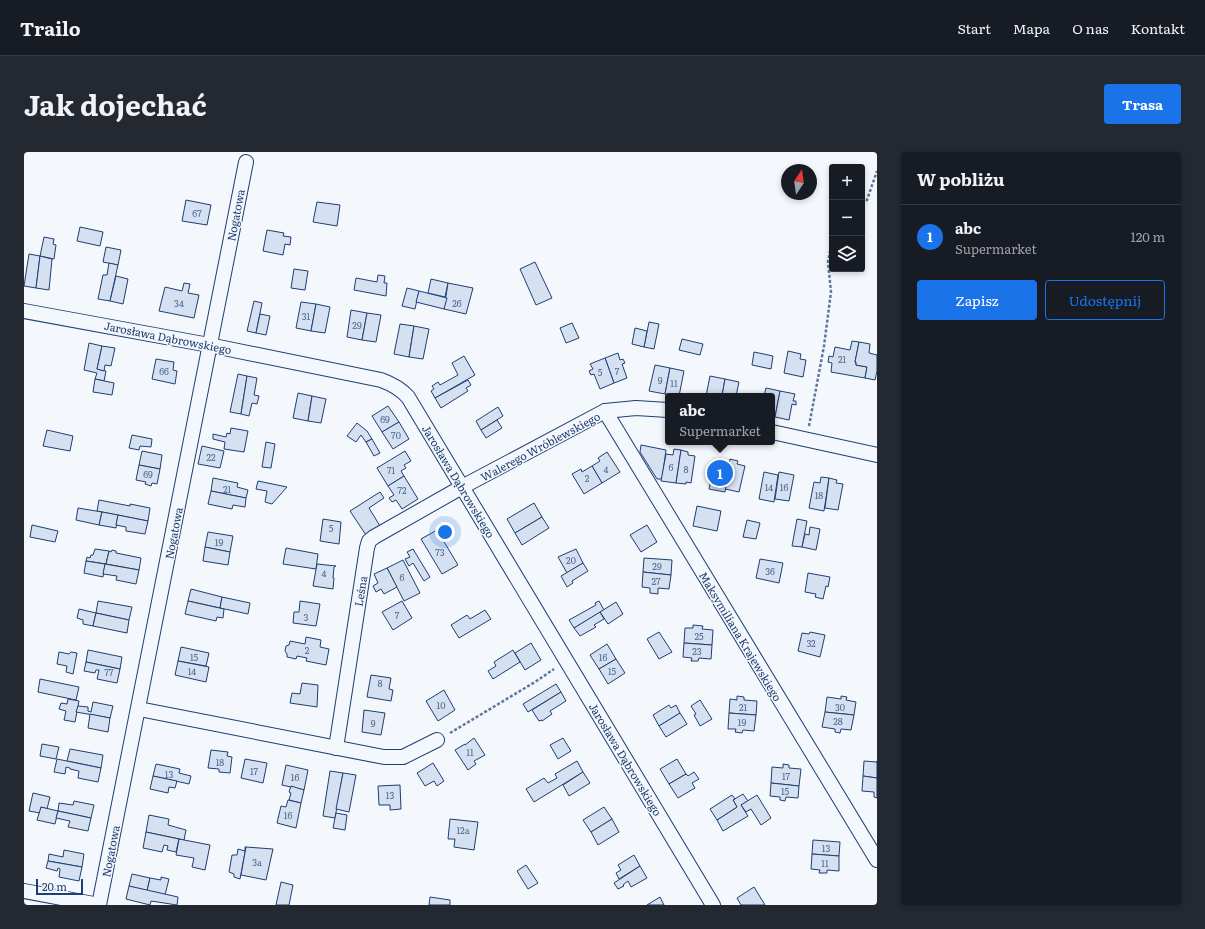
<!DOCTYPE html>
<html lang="pl">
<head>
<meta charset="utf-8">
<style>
  :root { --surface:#171b24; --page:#242831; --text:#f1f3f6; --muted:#9ea1a6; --line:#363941; --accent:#1a73e8 }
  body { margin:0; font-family:Literata,serif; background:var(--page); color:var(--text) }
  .controls { position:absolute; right:12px; top:12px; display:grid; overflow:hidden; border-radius:4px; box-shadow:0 2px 6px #0003 }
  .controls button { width:36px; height:36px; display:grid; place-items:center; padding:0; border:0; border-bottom:1px solid var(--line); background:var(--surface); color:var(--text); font:20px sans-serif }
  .compass { position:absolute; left:757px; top:12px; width:36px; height:36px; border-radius:50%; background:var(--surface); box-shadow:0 2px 6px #0003; rotate:13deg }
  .scale { position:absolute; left:12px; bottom:10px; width:47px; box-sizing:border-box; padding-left:4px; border:2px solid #1d3f73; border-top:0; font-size:11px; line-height:14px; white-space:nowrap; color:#1d3f73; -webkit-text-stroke:3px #f4f7fb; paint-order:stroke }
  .you { position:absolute; left:421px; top:380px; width:14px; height:14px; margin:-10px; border:3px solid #fff; border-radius:50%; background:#1a73e8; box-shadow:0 0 0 6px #1a73e833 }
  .badge { display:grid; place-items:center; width:26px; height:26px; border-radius:50%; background:var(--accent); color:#fff; font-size:13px; font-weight:700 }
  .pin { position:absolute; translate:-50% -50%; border:2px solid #fff; box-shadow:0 1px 4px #0006 }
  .popup { position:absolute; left:641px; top:241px; width:110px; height:52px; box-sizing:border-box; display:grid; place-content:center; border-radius:4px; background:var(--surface); filter:drop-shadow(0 1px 3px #0005); font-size:13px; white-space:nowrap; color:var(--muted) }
  .popup b { font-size:15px; color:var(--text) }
  .popup::after { content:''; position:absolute; left:50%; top:100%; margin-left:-8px; border:8px solid transparent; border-top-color:var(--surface) }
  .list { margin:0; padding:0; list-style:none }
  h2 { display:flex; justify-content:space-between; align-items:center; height:52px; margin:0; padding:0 16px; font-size:17px }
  h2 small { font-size:13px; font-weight:400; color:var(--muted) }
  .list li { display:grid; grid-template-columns:26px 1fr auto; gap:12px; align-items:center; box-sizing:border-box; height:64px; padding:0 16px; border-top:1px solid var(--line) }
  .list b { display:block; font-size:15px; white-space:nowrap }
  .list p { margin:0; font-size:13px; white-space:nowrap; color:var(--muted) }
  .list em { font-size:13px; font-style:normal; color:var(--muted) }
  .actions { display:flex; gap:8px; padding:12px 16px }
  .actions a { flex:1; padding:9px 0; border:1px solid var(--accent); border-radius:4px; text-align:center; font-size:14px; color:var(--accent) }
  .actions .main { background:var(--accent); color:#fff }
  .icon { flex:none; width:22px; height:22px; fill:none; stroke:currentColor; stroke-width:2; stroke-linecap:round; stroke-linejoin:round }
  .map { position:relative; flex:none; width:853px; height:753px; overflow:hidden; border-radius:4px }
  header { display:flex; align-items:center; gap:24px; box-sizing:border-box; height:56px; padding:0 20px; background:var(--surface); border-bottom:1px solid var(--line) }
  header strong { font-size:19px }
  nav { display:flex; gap:22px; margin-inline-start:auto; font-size:14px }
  .intro { display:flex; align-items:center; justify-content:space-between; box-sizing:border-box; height:96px; padding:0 24px }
  h1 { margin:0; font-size:28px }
  .button { padding:10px 18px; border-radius:4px; background:var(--accent); color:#fff; font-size:14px; font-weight:700 }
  main { display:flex; gap:24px; padding:0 24px }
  aside { flex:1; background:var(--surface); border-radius:4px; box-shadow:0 2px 6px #0003 }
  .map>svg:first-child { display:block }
</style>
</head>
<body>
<header>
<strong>Trailo</strong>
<nav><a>Start</a><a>Mapa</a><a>O nas</a><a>Kontakt</a></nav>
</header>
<div class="intro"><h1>Jak dojechać</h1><a class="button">Trasa</a></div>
<main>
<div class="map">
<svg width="853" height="753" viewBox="0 0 853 753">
  <rect width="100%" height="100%" fill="#f4f7fb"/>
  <!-- building -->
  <g fill="#d5e0f0" stroke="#1d3f73">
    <path d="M162,48l25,5 -4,20 -25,-4z"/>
    <path d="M293,50l23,3 -3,21 -24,-4z"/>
    <path d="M56,75l23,5 -3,14 -23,-5z"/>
    <path d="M243,78l17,3 -1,3 8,1 -1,8 -5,-1 -2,11 -20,-4z"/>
    <path d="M20,85l10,2 -1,5 3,1 -2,14 -14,-3z"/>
    <path d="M82,95l15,3 -3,15 -15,-3z"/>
    <path d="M5,102l11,2 -4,32 -12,-2z"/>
    <path d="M16,104l12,3 -3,31 -13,-2z"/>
    <path d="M511,110l17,36 -16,7 -16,-36z"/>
    <path d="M85,111l9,2 -8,36 -12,-2 5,-24h4z"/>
    <path d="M270,117l14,2 -3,19 -14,-2z"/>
    <path d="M354,123l7,1 -1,7h3l-1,13 -32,-6 2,-12 21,4z"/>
    <path d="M92,124l12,3 -5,25 -13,-3z"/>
    <path d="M407,127l17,4 -3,14 -17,-4z"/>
    <path d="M160,131l6,1 -2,9 11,2 -5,23 -35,-7 6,-24 17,4z"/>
    <path d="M424,131l25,5 -7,26 -22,-5z"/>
    <path d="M383,136l12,3 -4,18 -13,-3z"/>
    <path d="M395,139l28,7 -3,11 -28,-7z"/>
    <path d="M230,149l8,2 -6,30 -9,-2z"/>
    <path d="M277,150l15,2 -5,27 -15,-3z"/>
    <path d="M292,152l14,3 -5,26 -14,-2z"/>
    <path d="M327,158l16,3 -5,27 -15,-3z"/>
    <path d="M343,161l14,2 -5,27 -14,-2z"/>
    <path d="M236,162l10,2 -4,19 -10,-2z"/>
    <path d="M625,170l10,2 -5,25 -10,-2z"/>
    <path d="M548,171l7,15 -13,5 -6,-15z"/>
    <path d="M376,172l14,2 -5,31 -15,-3z"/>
    <path d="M390,174l15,3 -6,30 -14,-2z"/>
    <path d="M611,176l12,3 -3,16 -12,-3z"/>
    <path d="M658,187l21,5 -3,11 -21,-5z"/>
    <path d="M828,189l7,1 -4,20h1v3l11,2 -2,11 -34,-6 1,-9 -4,-1 1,-6 4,1 2,-10 15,3z"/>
    <path d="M835,190l11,2 -1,9 8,2v16l-2,9 -10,-2 2,-11 -11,-2v-3h-1z"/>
    <path d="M65,191l13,3 -5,23 9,2 -2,10 -9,-2 2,-6 -13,-3z"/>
    <path d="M78,194l13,2 -4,18 -6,-1 -1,6 -7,-2z"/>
    <path d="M764,199l13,3 -1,5 6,1 -3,17 -19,-4z"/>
    <path d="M730,200l19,4 -2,13 -19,-4z"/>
    <path d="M594,201l2,7 3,-1 2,4 -3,1 5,14 -13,5 -9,-25z"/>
    <path d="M440,204l11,19 -40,23 -4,-7 3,-2 -2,-3 6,-4 2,3 18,-10 -6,-12z"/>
    <path d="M581,206l9,25 -14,6 -6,-15 -3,1 -2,-4 4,-2 -3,-5z"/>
    <path d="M132,207l18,3 -1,8 4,1 -2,13 -23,-5z"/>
    <path d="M631,213l15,3 -5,26 -16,-3z"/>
    <path d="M646,216l14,3 -5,25 -14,-2z"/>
    <path d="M214,222l9,2 -6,38 -11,-2z"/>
    <path d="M223,224l10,2 -3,17 5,1 -2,8 -5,-1 -3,13 -8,-2z"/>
    <path d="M686,224l15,3 -3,17h-16z"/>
    <path d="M71,227l19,4 -2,12 -19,-3z"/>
    <path d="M701,227l14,3 -3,14h-14z"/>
    <path d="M444,228l3,5 -5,3 2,3 -27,17 -6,-10z"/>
    <path d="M742,236l14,3 -5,26 -3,-1v-20h-8z"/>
    <path d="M756,239l15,3 -2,7h3v4l-4,-1 -3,16 -14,-3z"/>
    <path d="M274,241l14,3 -4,25 -15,-3z"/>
    <path d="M288,244l14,3 -5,24 -13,-2z"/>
    <path d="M364,254l11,16 -17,10 -10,-16z"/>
    <path d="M474,255l5,9 -22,14 -5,-9z"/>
    <path d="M473,268l5,8 -16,10 -5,-8z"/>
    <path d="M375,270l10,17 -16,10 -11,-17z"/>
    <path d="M333,271l10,8 5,8 -6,3 -5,-7 -5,7 -9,-6z"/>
    <path d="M207,276l17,3 -4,21 -20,-3 1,-7 -12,-3v-5l13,3 1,-4 3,1z"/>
    <path d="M23,278l26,6 -3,15 -27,-5z"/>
    <path d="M108,283l20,4 -1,8 -11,-1 -1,4 -10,-2z"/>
    <path d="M348,287l8,14 -6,3 -8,-14z"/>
    <path d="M242,290l9,2 -4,24 -9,-1z"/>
    <path d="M617,293l25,5 -4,29h-5l-17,-27z"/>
    <path d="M178,294l22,5 -4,17 -22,-4z"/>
    <path d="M650,297l7,1 -5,33 -15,-2 5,-27 7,1z"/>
    <path d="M657,298l7,2v3l7,1 -4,27 -5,-1v2l-10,-1z"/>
    <path d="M118,299l20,4 -2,14 -21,-4z"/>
    <path d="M381,299l6,10 -7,4 2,3 -5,3 3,5 -16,10 -11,-18z"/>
    <path d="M583,300l13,20 -18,11 -10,-17 8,-5 -2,-3z"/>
    <path d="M706,307l8,2 -1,3 8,2 -6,26 -14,-3z"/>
    <path d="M691,310l14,3 -4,27 -16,-3z"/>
    <path d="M115,313l21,4 -3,15 -5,-1 -1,3 -6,-2 1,-2 -10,-2z"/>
    <path d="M568,314l10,17 -18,11 -12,-20 9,-5 1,3z"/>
    <path d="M740,320l14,3 -4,27 -15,-3z"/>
    <path d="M755,320l15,3 -5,26 -14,-2z"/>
    <path d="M380,324l14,23 -16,10 -6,-9 -4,2 -3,-4 5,-3 -6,-9z"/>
    <path d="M797,325l8,1 -5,33 -15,-3 5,-26 6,1z"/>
    <path d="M189,326l25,5 -1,4 11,3 -2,8 -35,-7z"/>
    <path d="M805,326l8,2 -1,3 7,1 -5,26 -13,-2z"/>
    <path d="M234,329l29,6 -15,17 -7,-2 2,-11 -11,-2z"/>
    <path d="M187,339l35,7 -1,9 -12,-2 -1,4 -24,-5z"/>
    <path d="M356,340l4,6 -15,10 11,18 -14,9 -16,-24z"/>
    <path d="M75,348l31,6v-2l20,4 -2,13 -51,-10z"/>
    <path d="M510,351l8,14 -27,16 -8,-14z"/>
    <path d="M673,354l24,5 -4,20 -24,-5z"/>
    <path d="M54,356l24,4 -3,13 -23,-5z"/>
    <path d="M78,360l16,3 -2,13 -17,-3z"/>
    <path d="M94,363l30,6 -3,13 -19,-3v-4l-10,-2z"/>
    <path d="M518,365l7,11 -27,17 -7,-12z"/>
    <path d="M299,367l18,3 -2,22 -19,-3z"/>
    <path d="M773,367l10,2 -5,26 -10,-1z"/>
    <path d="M723,368l13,3 -4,16 -13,-2z"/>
    <path d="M8,373l26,6 -3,11 -25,-5z"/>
    <path d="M623,373l10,17 -16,10 -11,-17z"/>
    <path d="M786,375l10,2 -4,21 -14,-3 3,-13 4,1z"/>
    <path d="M413,378l21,35 -16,9 -21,-35z"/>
    <path d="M184,380l25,4 -3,16 -25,-5z"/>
    <path d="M181,395l25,5 -2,13 -25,-4z"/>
    <path d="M262,396l32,6 -2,15 -33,-5z"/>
    <path d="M71,397l14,2 -3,13 -20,-3 1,-4 3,1 1,-3h2z"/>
    <path d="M389,397l17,28 -6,4 -11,-18 -4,3 -4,-7 5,-2 -3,-5z"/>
    <path d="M552,397l7,14 -16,10 -9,-16z"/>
    <path d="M88,398l4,1v2l25,5 -2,12 -33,-6 3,-13 2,1z"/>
    <path d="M620,406l28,2 -1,15 -28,-3z"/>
    <path d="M736,407l23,4 -4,20 -23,-5z"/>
    <path d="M379,408l17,33 -16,8 -17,-33z"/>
    <path d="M62,409l19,3 -2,13 -19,-4z"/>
    <path d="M559,411l5,8 -16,10 1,2 -6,4 -6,-11z"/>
    <path d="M81,412l34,6 -3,14 -20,-4 1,-4 -14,-2z"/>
    <path d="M293,412l19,2 -2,1 -1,11h1l-1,11 -20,-3z"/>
    <path d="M363,416l10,19 -13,7 -3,-5 -5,3 -3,-6 5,-3 -4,-9z"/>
    <path d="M619,420l28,3 -2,14 -11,-1v6l-8,-1v-5l-8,-1z"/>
    <path d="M784,421l22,4 -2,10 -2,-1 -3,13 -8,-2 1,-3 -11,-2z"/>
    <path d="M167,437l31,8 -2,11 -32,-7z"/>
    <path d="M198,445l28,6 -2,11 -28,-6z"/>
    <path d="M74,449l34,6 -3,13 -33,-7z"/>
    <path d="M164,449l36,8 -1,9 -6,-1 -1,4 -31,-7z"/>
    <path d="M276,449l20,3 -4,22 -23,-3 1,-11h5z"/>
    <path d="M378,449l10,17 -19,12 -11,-18z"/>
    <path d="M575,449l5,9 -30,18 -5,-8 27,-15 -1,-2z"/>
    <path d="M592,450l7,12 -15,10 -8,-12z"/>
    <path d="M55,457l17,4 -3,13 -10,-2v-4l-6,-2z"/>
    <path d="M461,458l6,9 -32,19 -8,-13 16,-10 3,4z"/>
    <path d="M576,460l4,7 -10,6 2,2 -16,9 -6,-8z"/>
    <path d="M72,461l33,7 -2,13 -34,-7z"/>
    <path d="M669,473l10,1 -1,3 11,1 -1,15 -28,-2 1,-15h8z"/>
    <path d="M635,480l13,20 -13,7 -12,-20z"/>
    <path d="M786,480l15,3 -5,22 -22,-6 4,-18 7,1z"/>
    <path d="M282,485l15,3 -1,7 9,2 -3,16 -20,-4 1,-3 -10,-2 -1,3 -9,-2v-3l-2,-3 1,-5 3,-1 1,-4 15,3z"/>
    <path d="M507,491l10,17 -16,10 -10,-17z"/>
    <path d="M660,491l28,2 -1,14 -12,-1 -1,3h-7l1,-3 -9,-1z"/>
    <path d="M583,492l9,15 -17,10 -9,-14z"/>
    <path d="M157,495l28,6 -3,13 -28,-5z"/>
    <path d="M64,498l34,7 -2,12 -34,-7z"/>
    <path d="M489,498l7,12 -27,17 -5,-8 8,-5 -2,-4z"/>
    <path d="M35,500l10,2 2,-2 6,1 -4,21 -7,-2 1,-6 -10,-2z"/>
    <path d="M592,507l9,14 -17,11 -9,-15z"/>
    <path d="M154,509l31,6 -3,15 -31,-7z"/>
    <path d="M62,510l34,7 -3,14 -20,-4 2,-9h-3l-1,3 -11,-2z"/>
    <path d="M347,523l20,3 -2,11 4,1 -2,11 -24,-4z"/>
    <path d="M16,527l39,8 -3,13 -38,-8z"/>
    <path d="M278,531l16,2 -1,22 -27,-4 2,-10 8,1z"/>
    <path d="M532,532l5,8 -33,20 -5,-8z"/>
    <path d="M420,538l11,20 -17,11 -12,-20z"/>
    <path d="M537,540l5,9 -16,10 2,3 -10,7v-1l-3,1 -7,-11z"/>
    <path d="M713,544l7,1v3l13,1 -1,14 -27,-2 1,-14 7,1z"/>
    <path d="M817,544l6,1 -1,3 10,2 -2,13 -29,-3 2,-15 14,2z"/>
    <path d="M44,547l11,2 -4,21 -11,-2 2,-9 -7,-2 2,-6 6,1z"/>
    <path d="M676,548l12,19 -12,7 -6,-11 2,-1 -5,-8z"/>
    <path d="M69,550l20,4 -3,12 -34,-6 2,-6 10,1v4l3,1z"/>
    <path d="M645,553l2,3 5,-3 4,8 -21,13 -6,-11z"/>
    <path d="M340,558l21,3 -4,22 -19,-3z"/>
    <path d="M801,560l29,3 -3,15 -10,-1 -1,4 -5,-1v-3l-13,-2z"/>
    <path d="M656,561l7,11 -21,13 -7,-11z"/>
    <path d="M705,561l27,2 -2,16 -11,-1 -1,3 -7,-1 1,-3h-8z"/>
    <path d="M66,562l20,4 -2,14 -20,-4z"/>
    <path d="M450,586l11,17 -11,6 2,3 -8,6 -13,-20 10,-6v1z"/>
    <path d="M539,586l8,13 -13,8 -8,-14z"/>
    <path d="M18,592l17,3 -3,12 -16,-3z"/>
    <path d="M46,597l33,6 -2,13 -34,-7z"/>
    <path d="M187,598l17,2 -1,4 5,1 -2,16 -11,-1v-3l-11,-1z"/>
    <path d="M33,607l44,9 -3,14 -20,-4 1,-7 -9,-2v-1l-4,-1 -1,7 -11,-2z"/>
    <path d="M221,607l22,4 -4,20 -22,-5z"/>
    <path d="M653,607l9,15 -17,10 -9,-15z"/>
    <path d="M553,609l6,11 -49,30 -8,-13 18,-11 4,5 9,-5 -2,-4z"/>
    <path d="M840,609l13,1v-1v17l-14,-2z"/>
    <path d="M409,611l11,18 -7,5 -3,-5 -9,5 -8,-13z"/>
    <path d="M132,612l24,5 -1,4 12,3 -2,8 -36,-8z"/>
    <path d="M759,612l6,1v3l12,1 -2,17 -28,-3 1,-16 11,1z"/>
    <path d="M262,613l22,5 -4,20 -22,-5z"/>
    <path d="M306,619l13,2 -8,45 -12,-2z"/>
    <path d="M559,620l7,11 -21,13 -6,-11z"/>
    <path d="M670,620l5,7 -7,4 3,5 -17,10 -9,-14 17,-10 2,2z"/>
    <path d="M319,621l13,2 -7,37 -13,-3z"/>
    <path d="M129,624l24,5 -2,7 -6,-1 -1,6 -18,-4z"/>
    <path d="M839,624l14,2v20l-3,-1v-5l-12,-1z"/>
    <path d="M747,631l28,3 -1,12 -12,-1 -1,4 -5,-1v-3l-10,-1z"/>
    <path d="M376,633l1,24 -11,1v-5h-11l-1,-19z"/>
    <path d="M267,634l13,4 -3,13 -12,-3 2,-7 -2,-1z"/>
    <path d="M9,641l17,4 -3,12 -6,-2 -1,6 -11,-2z"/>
    <path d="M719,642l5,7 -7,4 7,11 -25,15 -6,-11 20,-13 -4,-7z"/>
    <path d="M708,643l3,4 -2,1 4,7 -20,13 -7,-11z"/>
    <path d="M733,643l14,23 -10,7 -10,-16 -5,3 -5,-7z"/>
    <path d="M264,648l13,3 -5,25 -19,-5 4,-17 5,1z"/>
    <path d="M50,649l20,4 -3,13 -33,-7 1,-8 14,2z"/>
    <path d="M17,655l17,4 -3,13 -18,-4z"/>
    <path d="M580,655l8,12 -21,13 -8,-12z"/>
    <path d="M34,659l33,7 -3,13 -20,-4 2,-6 -14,-3z"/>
    <path d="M312,661l11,2 -2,15 -12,-2z"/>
    <path d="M125,663l20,4 -1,6 18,5 -2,10 -38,-8z"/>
    <path d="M426,667l28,3 -4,28 -20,-3 1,-8h-7z"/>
    <path d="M588,667l7,13 -21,13 -7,-13z"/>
    <path d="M122,680l33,7 -3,13 -9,-2 1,-4 -4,-1 -2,7 -19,-4z"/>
    <path d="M155,687l31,6 -5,25 -13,-3 2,-9 -18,-3z"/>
    <path d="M789,688l27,2 -1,14 -27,-2z"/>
    <path d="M221,695h1l-6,32 -6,-2v-3l-5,-2 3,-17h5l1,-6 7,2z"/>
    <path d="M222,695l27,2 -7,31 -25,-5z"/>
    <path d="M40,698l20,4 -2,13 -34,-6 1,-7 14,3z"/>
    <path d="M788,702l27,2v15l-12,-1v3h-8l1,-3 -9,-1z"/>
    <path d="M610,703l6,11 -21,13 -3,-6 5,-3 -3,-5z"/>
    <path d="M24,709l34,6 -3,14 -20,-4 1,-8 -2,-1 -1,3 -11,-3z"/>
    <path d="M502,713l12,18 -10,6 -11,-18z"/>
    <path d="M616,714l7,12 -16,9 -3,-6 -5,4 1,1 -6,3 -4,-6z"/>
    <path d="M108,722l18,4 -3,13 -18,-5z"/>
    <path d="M137,725l8,2 -4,16 -18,-4 3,-13 11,2z"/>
    <path d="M257,730l12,3 -4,20h-13z"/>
    <path d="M105,734l49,11 -1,8 -26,-4 -1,4 -24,-6z"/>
    <path d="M730,735l11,18h-24l-4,-7z"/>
    <path d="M406,745l20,3v5h-21z"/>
    <path d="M636,745l4,8h-17z"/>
  </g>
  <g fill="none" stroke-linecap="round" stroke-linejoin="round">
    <!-- street casing -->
    <g stroke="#1d3f73" stroke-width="16">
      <g id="street">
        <path d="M0,159l185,34 172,35c11,4 19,8 27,17l305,508"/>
        <path d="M581,259l272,449"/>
        <path d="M748,280l105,23"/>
        <path d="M115,557l245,48h19l34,-17"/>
        <path d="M312,596l31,-200 2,-7 5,-4 88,-50 143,-76 31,-3 32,2"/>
        <path d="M0,739l75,14"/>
        <path d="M75,753l147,-743"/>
      </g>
    </g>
    <!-- path -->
    <g stroke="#5e769c" stroke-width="2.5" stroke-dasharray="3 2" stroke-linecap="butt">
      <path d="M838,52l5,-4 10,-29"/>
      <path d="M785,274l15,-80 7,-54 -3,-30 4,-21"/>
      <path d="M426,581l85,-51 19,-13"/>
    </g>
    <!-- street -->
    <use href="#street" stroke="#f4f7fb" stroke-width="14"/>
  </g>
  <g text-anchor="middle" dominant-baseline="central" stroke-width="3" stroke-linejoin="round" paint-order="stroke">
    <!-- number labels -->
    <g font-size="9" fill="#4b6792">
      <text x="173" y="61">67</text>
      <text x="155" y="151">34</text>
      <text x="433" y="151">26</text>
      <text x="282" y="164">31</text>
      <text x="333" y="173">29</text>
      <text x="818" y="207">21</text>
      <text x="140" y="219">66</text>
      <text x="593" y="219">7</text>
      <text x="576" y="220">5</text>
      <text x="636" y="228">9</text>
      <text x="650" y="231">11</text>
      <text x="361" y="267">69</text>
      <text x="372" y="283">70</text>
      <text x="187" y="305">22</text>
      <text x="647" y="315">6</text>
      <text x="582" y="317">4</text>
      <text x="662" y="317">8</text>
      <text x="367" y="318">71</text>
      <text x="124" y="322">69</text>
      <text x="563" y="326">2</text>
      <text x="745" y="335">14</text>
      <text x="760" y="335">16</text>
      <text x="203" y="337">21</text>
      <text x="378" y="338">72</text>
      <text x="795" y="343">18</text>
      <text x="307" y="376">5</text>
      <text x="195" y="390">19</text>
      <text x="416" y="400">73</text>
      <text x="547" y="408">20</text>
      <text x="633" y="414">29</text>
      <text x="746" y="419">36</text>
      <text x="300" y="421">4</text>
      <text x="378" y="425">6</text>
      <text x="632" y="429">27</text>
      <text x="373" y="463">7</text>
      <text x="282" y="465">3</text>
      <text x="675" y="484">25</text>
      <text x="787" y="491">32</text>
      <text x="283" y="498">2</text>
      <text x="673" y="499">23</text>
      <text x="170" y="505">15</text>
      <text x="579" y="505">16</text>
      <text x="168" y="519">14</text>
      <text x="588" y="519">15</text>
      <text x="85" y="520">77</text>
      <text x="356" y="531">8</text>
      <text x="417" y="553">10</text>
      <text x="719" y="555">21</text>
      <text x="816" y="555">30</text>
      <text x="814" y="569">28</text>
      <text x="718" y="570">19</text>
      <text x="349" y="571">9</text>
      <text x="446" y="600">11</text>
      <text x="196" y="610">18</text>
      <text x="230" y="619">17</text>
      <text x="145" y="622">13</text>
      <text x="762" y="624">17</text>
      <text x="271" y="625">16</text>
      <text x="761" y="639">15</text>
      <text x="366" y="643">13</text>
      <text x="264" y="663">16</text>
      <text x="439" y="678">12a</text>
      <text x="802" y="696">13</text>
      <text x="233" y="710">3a</text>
      <text x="801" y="711">11</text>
    </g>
    <!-- street labels -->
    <g font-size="11" fill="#1d3f73" stroke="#f4f7fb">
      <text transform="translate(211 63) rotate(-79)">Nogatowa</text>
      <text transform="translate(144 185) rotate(11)">Jarosława Dąbrowskiego</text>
      <text transform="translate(516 294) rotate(-28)">Walerego Wróblewskiego</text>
      <text transform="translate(435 329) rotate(59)">Jarosława Dąbrowskiego</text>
      <text transform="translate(149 381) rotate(-79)">Nogatowa</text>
      <text transform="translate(336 439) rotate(-81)">Leśna</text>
      <text transform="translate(717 484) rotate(59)">Maksymiliana Krajewskiego</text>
      <text transform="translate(602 607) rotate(59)">Jarosława Dąbrowskiego</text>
      <text transform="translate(86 699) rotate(-79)">Nogatowa</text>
    </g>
  </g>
</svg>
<div class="controls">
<button>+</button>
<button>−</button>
<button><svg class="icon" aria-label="layers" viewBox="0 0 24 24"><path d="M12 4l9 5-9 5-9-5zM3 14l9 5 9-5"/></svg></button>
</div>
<svg class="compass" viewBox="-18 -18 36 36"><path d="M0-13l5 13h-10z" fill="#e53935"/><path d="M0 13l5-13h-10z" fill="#9ea1a6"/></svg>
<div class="scale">20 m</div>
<div class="you"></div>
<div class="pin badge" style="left:696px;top:321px">1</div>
<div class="popup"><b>abc</b>Supermarket</div>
</div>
<aside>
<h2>W pobliżu<small></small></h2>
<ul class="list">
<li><span class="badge">1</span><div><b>abc</b><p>Supermarket</p></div><em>120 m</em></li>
</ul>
<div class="actions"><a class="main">Zapisz</a><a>Udostępnij</a></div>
</aside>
</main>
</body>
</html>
